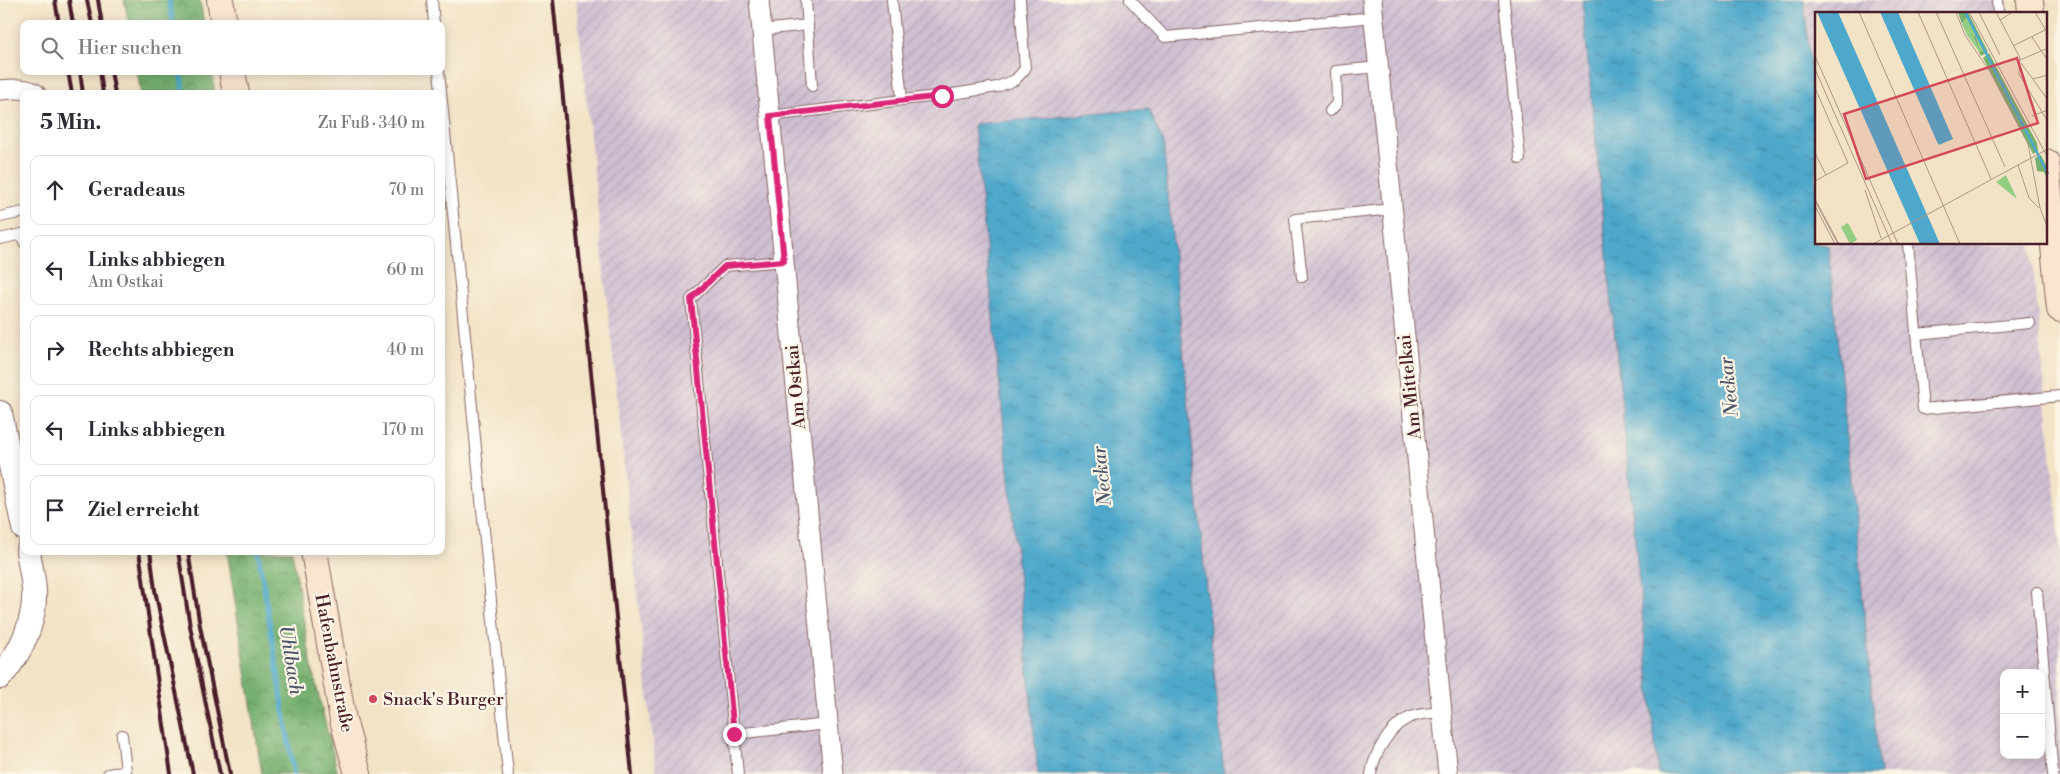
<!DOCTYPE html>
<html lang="de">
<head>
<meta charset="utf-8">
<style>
  :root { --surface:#fff; --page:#f2f2f3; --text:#2b2b33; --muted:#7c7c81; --line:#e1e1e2 }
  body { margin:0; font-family:"Libre Bodoni",serif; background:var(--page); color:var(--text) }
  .controls { position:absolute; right:15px; bottom:15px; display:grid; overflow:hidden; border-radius:10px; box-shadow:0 2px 12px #0003 }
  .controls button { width:45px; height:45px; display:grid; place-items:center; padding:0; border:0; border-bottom:1px solid var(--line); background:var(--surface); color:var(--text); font:25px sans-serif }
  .stop { position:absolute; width:15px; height:15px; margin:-11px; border:4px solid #db2777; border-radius:50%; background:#fff }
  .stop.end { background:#db2777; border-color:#fff; box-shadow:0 1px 5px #0008 }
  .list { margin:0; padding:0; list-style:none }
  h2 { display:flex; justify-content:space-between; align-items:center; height:65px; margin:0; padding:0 20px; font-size:21px }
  h2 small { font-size:16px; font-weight:400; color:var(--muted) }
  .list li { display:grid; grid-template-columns:32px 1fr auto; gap:15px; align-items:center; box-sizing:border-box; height:70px; margin:0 10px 10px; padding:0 10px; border:1px solid var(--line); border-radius:10px }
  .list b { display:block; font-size:19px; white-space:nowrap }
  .list p { margin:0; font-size:16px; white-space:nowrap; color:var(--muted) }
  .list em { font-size:16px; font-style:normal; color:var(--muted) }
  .icon { flex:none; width:28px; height:28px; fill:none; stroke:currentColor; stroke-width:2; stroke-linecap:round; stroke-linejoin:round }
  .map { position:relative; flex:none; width:2060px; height:774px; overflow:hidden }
  .search { position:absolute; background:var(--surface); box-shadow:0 2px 12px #0003; left:20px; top:20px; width:425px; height:55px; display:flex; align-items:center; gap:12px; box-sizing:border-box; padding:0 18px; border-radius:10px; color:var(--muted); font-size:19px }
  .panel { position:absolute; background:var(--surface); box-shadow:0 2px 12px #0003; left:20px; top:90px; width:425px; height:465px; border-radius:10px }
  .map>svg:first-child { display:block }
</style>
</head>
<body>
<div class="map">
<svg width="2060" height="774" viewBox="0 0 2060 774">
  <defs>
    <pattern id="industrial-furrows" width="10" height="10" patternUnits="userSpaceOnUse" patternTransform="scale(1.25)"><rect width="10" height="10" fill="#cebed1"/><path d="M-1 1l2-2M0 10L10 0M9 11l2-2" fill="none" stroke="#b2a3b4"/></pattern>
    <pattern id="forest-crowns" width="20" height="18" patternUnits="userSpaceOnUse" patternTransform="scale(1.25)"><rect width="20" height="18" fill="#76b06f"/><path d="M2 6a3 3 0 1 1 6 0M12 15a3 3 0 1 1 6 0" fill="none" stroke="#638f5b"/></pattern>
    <pattern id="water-ripples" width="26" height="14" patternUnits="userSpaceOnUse" patternTransform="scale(1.25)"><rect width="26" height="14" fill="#4da8cb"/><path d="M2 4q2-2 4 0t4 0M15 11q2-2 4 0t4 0" fill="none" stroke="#4288a5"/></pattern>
  </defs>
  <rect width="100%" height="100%" fill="#fcf5e5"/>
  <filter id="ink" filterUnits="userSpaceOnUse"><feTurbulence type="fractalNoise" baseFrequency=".02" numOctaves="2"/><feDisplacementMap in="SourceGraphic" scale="10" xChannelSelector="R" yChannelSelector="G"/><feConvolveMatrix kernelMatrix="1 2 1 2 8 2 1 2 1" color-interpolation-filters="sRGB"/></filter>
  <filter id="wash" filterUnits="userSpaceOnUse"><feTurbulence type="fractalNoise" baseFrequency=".0096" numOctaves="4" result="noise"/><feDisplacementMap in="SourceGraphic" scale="20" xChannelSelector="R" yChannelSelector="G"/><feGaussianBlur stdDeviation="1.12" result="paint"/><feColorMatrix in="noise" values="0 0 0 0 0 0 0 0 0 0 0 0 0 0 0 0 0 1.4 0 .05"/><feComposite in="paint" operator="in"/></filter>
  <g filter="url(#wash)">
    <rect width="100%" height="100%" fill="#f3e3c6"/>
    <!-- industrial -->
    <g fill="url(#industrial-furrows)" fill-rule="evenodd">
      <path d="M576,0h1006l76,774h-434l-61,-632 -15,-33 -173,15 63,650h-382z"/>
      <path d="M1804,0h203l2,14h-193v112z"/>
      <path d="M1828,244h203l29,302v228h-180zM2004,673h37v82h-37z"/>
    </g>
    <!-- forest -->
    <g fill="url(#forest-crowns)" stroke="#60684d">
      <path d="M124,0h76l4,24h-75z"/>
      <path d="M137,71h75l3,23h-74z"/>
      <path d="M227,551h65l20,117 26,106h-76z"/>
    </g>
    <!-- water -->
    <g fill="url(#water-ripples)" stroke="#4c647b">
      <path d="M1582,0h222l12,126v118h12l52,530h-222z"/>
      <path d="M1148,109l15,33 61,632h-186l-64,-650z"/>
    </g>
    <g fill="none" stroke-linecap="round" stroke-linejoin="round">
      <!-- stream -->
      <g stroke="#4da8cb" stroke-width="5">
        <path d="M169,0l4,24"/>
        <path d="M180,71l4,23"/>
        <path d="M258,551l36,223"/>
      </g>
    </g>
  </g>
  <g filter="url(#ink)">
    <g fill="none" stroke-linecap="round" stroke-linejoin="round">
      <!-- service casing -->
      <g stroke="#856461" stroke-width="12">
        <g id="service">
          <path d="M432,0l2,24"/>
          <path d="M806,0l6,86"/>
          <path d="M892,0l10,100"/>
          <path d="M1130,0l35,37 209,-20"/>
          <path d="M1504,0l16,159"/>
          <path d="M1997,0l1,14"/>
          <path d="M762,30l46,-5"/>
          <path d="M439,71l69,703"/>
          <path d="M1330,111l7,-8 -1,-32 43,-4"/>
          <path d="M770,116l183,-22 44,-7 18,-7 10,-11 -5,-69"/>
          <path d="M0,217l23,-5"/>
          <path d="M0,239l22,-5 2,8"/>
          <path d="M1908,244l15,165 137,-13"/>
          <path d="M1302,277l-7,-58 98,-10"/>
          <path d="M1916,334l114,-11"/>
          <path d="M2037,592l16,182"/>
          <path d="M734,734l94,-10"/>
          <path d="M108,774l18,-3 -4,-36"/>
          <path d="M738,774l-47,-475 34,-33 59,-5"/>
          <path d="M1371,774c3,-21 21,-52 43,-58 9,-3 19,-3 28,-4"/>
        </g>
      </g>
      <!-- minor casing -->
      <g stroke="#856461" stroke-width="21">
        <g id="minor">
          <path d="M759,0l74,774"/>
          <path d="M1372,0l76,774"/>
          <path d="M0,90c11,-1 27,-3 36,4"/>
        </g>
      </g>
      <!-- tertiary casing -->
      <g stroke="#856461" stroke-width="26">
        <g id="tertiary">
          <path d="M0,413l24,115"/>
          <path d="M0,677c20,-23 36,-55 34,-87 -1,-13 -4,-26 -6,-39"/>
        </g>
      </g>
      <!-- secondary casing -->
      <g stroke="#856461" stroke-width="28">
        <g id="secondary">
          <path d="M220,0l4,24"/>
          <path d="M2030,0l1,14"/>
          <path d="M232,71l4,23"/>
          <path d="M2046,162l14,147"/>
          <path d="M314,551l29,169 15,54"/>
        </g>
      </g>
      <!-- service -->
      <use href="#service" stroke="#fff" stroke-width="10"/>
      <!-- minor -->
      <use href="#minor" stroke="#fff" stroke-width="19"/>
      <!-- tertiary -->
      <use href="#tertiary" stroke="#fff" stroke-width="24"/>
      <!-- secondary -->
      <use href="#secondary" stroke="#fbe5cf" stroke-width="26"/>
      <!-- rail -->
      <g stroke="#4a1f2b" stroke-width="4">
        <path d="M55,0l4,24"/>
        <path d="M69,0l4,24"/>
        <path d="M87,0l5,24"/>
        <path d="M98,0l4,24"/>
        <path d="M553,0l79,774"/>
        <path d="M68,71l4,23"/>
        <path d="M80,71l3,23"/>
        <path d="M100,71l3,23"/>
        <path d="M111,71l4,23"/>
        <path d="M139,551l32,223"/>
        <path d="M150,551l5,39 38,184"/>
        <path d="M178,551l12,75 30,148"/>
        <path d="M188,551l12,75 30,148"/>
      </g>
    </g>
  </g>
  <g fill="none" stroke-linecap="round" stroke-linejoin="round" filter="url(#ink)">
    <!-- route -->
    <path stroke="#db2777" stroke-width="6" d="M734,734l-43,-435 34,-33 59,-5 -14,-145 172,-20"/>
  </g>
  <!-- markers -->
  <circle fill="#d1495b" stroke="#fcf5e5" stroke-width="2" cx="373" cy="699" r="5"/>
  <g text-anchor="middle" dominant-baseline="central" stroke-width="4.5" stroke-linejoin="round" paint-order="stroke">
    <!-- street labels -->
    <g font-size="18" fill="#4a1f2b" stroke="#fcf5e5">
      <text transform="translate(796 387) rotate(-95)">Am Ostkai</text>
      <text transform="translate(1410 387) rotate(-96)">Am Mittelkai</text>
      <text transform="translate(334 663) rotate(79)">Hafenbahnstraße</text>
    </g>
    <!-- poi labels -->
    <g font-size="18" fill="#4a1f2b" stroke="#fcf5e5" text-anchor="start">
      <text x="383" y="699">Snack's Burger</text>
    </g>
    <!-- water labels -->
    <g font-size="19" font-style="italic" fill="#4b566b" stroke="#fcf5e5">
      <text transform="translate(1729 387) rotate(-96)">Neckar</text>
      <text transform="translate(1102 476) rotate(-96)">Neckar</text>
      <text transform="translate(291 660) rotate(81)">Uhlbach</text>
    </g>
  </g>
  <!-- overview -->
  <g transform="translate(1815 12)">
    <rect width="232" height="232" fill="#f3e3c6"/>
    <path d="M152,5l8,15 -1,8 6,9 -4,-13 8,15 -4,2 -13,-18 -5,-11zM191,163l11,24 -21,-17z" fill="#93cd81"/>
    <path d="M143,0h10l20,40 -7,4 -2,-4 5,-1 -8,-15 4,14 -6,-11 1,-7 -8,-15 -5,7zM174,41l48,90 1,8 -5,3 -50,-96zM226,143l6,12v12l-3,-7 -7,-1 -2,-13z" fill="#76b06f"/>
    <path d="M33,211l9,17 -7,4 -9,-17z" fill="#93cd81"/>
    <path d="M2,0h21l102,232h-20zM65,0h18l55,127 -14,6 -2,-3z" fill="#4da8cb"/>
    <path fill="none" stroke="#4da8cb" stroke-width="2.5" d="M150,0l83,162"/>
    <path fill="none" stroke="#af9588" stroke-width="1" d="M44,0l101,232M103,0l73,167M121,0l69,155M141,0l9,23 25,37 38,72 12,64 8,21M154,0l79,146M164,0l21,43M181,0l24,46 -1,16 29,48M220,0l13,22M185,8l13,-8M217,25l16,24M198,34l32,-16M0,44l83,188M205,48l28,-12M206,51l27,37M0,57l77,175M218,67l15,-4M0,76l33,75 -33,18M217,104l16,-6M0,141l11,22M203,153l30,-16M50,178l16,48M0,187l24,45M0,189l23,43M0,194l20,38M58,232l145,-79 11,33 10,10"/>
    <path fill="#d1495b" fill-opacity="0.15" stroke="#d1495b" stroke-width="2.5" d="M202,46l21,65 -172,56 -22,-65z"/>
    <rect width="232" height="232" fill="none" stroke="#4a1f2b" stroke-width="2.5"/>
  </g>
</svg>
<div class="controls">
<button>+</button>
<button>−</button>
</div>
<div class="stop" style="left:942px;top:96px"></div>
<div class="stop end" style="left:734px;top:734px"></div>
<div class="search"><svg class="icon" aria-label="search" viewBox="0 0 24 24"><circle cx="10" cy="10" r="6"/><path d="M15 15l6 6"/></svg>Hier suchen</div>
<section class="panel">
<h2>5 Min.<small>Zu Fuß · 340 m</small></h2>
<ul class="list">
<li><svg class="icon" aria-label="ahead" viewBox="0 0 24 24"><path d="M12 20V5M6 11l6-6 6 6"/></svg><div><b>Geradeaus</b></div><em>70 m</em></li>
<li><svg class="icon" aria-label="left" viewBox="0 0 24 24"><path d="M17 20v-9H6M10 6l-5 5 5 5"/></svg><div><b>Links abbiegen</b><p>Am Ostkai</p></div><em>60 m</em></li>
<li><svg class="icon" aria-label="right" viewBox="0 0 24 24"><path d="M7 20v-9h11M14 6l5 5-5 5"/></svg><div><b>Rechts abbiegen</b></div><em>40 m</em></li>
<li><svg class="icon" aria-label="left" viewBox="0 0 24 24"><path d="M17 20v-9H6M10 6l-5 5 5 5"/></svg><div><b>Links abbiegen</b></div><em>170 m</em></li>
<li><svg class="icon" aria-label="arrive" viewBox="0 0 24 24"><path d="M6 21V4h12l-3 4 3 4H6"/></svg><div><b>Ziel erreicht</b></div></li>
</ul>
</section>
</div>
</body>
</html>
